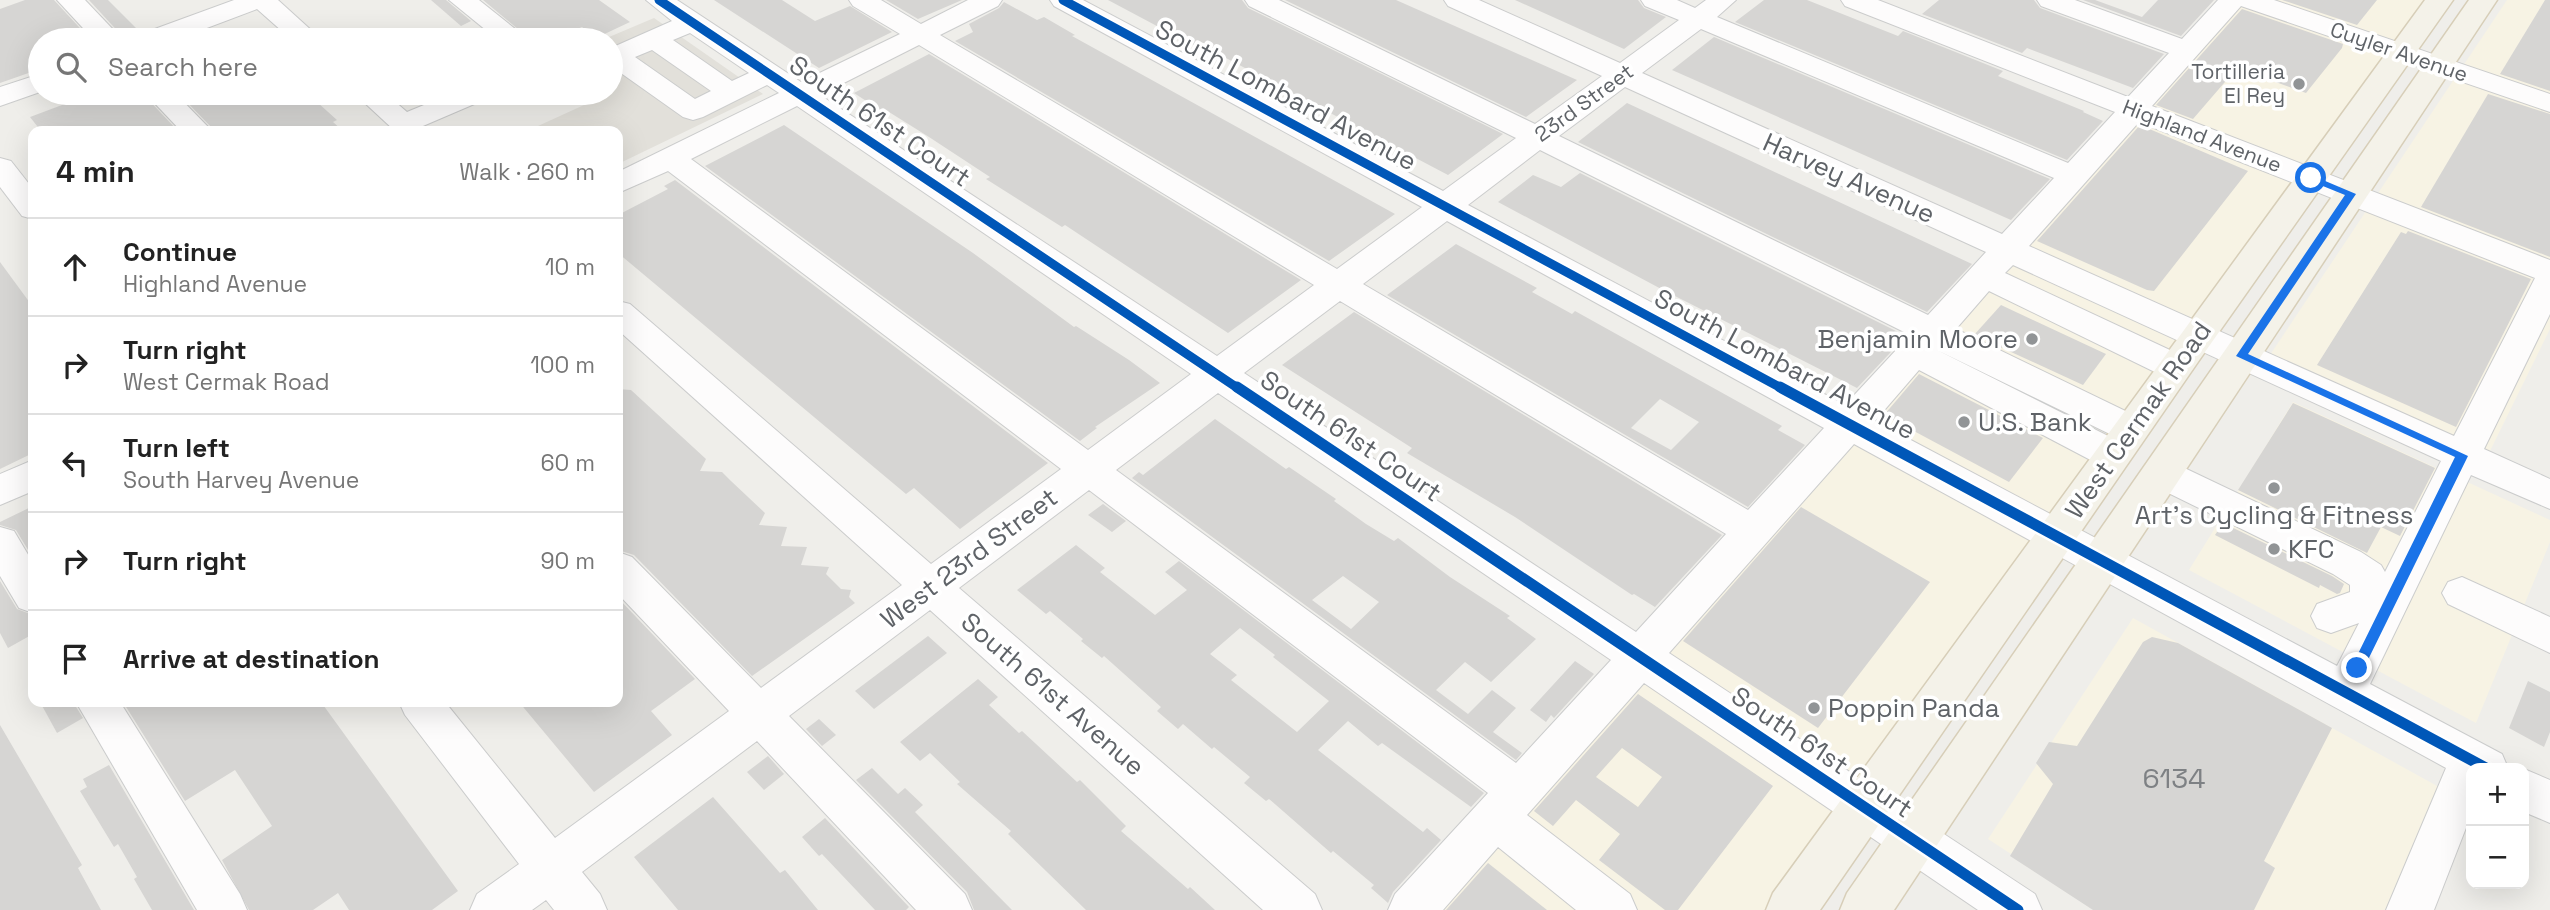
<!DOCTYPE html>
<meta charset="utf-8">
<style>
:root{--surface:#fff;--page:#f6f6f6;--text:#222;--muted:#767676;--line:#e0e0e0}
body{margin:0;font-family:"Space Grotesk",sans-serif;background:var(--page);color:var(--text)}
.controls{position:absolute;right:21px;bottom:21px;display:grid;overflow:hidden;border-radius:14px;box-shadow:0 7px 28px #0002}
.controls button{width:63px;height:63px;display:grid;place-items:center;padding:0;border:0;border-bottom:2px solid var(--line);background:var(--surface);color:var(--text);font:35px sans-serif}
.stop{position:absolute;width:21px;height:21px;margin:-16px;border:5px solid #1a73e8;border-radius:50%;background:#fff}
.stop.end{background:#1a73e8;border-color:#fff;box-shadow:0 2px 7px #0008}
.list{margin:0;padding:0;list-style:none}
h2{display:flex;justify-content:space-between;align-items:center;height:91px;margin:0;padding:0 28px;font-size:30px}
h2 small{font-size:23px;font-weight:400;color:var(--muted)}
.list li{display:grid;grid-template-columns:46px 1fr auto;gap:21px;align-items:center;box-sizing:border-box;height:98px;padding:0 28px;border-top:2px solid var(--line)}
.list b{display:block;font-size:26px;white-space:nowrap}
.list p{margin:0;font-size:23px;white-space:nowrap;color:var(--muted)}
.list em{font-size:23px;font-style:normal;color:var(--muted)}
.icon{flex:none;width:38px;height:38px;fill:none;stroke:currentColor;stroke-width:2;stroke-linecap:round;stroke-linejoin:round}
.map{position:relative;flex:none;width:2550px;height:910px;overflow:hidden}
.search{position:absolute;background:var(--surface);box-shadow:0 7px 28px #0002;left:28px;top:28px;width:595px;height:77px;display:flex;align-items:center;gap:18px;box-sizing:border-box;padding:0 24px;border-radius:38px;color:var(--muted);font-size:26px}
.panel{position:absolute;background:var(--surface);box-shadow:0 7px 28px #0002;left:28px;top:126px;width:595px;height:581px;border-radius:14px}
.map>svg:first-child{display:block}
.commercial{fill:#f7f3e4}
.education{fill:#e2e0da}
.building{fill:#d6d5d3;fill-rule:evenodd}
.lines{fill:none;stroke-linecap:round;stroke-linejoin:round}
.minor-casing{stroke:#cbcccc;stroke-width:2}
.major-casing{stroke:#d7ceb8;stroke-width:3}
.minor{fill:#fdfcfc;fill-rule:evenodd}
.major{fill:#f4f2e9;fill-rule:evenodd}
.cycleway-far1-casing{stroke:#fff;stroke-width:12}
.cycleway-casing{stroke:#fff;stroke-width:16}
.cycleway-far1{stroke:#0057b8;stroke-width:9}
.cycleway{stroke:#0057b8;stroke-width:11}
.route{fill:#1a73e8}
.poi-dot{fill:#919496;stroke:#fff;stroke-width:2.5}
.labels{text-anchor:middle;stroke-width:7;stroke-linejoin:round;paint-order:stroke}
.far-street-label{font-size:21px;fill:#5f6368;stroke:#fff}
.far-poi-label{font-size:21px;fill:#5f6368;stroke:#fff;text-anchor:end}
.street-label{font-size:26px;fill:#5f6368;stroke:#fff}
.poi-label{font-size:26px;fill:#5f6368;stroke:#fff;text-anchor:start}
.near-number-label{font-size:28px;fill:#7e8184}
</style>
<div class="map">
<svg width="2550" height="910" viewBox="0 0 2550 910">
<rect width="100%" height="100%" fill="#efeeea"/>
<g class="commercial">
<path d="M2223,0H2425L1767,910H1398Z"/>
<path d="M2507,0H2550V329L2488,455L2268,358Z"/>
<path d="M2293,402L2550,520V542L2476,723L2189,570Z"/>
<path d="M2133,618L2448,792L2401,910H2097L1988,839Z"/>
</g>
<path class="education" d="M654,18L763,94L618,164V131H527L606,95L604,93H611V40H602Z"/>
<g class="building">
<path d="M25,0H54L91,40H40V69L0,83V9Z"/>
<path d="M89,0H108L139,31L123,37Z"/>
<path d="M431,0H446L471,21L461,26Z"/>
<path d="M483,0H599L630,22L596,38L582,27L551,40H531Z"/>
<path d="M714,0H782L815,21L850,6L892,32L819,68Z"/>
<path d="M886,0H962L918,19Z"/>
<path d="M1108,0H1242L1248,8L1503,134L1448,175L1224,57L1221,59L1202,50Z"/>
<path d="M1285,0H1396L1577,80L1526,117Z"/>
<path d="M1515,0H1638L1644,8L1666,17L1624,49Z"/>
<path d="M1764,0H1807L1898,36L1903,31L2003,71L1998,76L2084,111L2083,112L2103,121L2067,160L1735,22Z"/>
<path d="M1939,0H2034L2040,8L2164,54L2133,88L2027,48L2022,53L1922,14Z"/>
<path d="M2083,0H2095L2142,17L2158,0H2214L2181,36Z"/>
<path d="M2282,0H2377L2357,25Z"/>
<path d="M2545,0H2550V91L2500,74Z"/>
<path d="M1004,2L1037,20L1044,17L1075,35L1072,36L1395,214L1329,261L955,41L973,32L969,24L999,8Z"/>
<path d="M2242,9L2343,44L2342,48L2306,93L2237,68L2193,119L2156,105Z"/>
<path d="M1714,37L2050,179L2011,220L1672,70Z"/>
<path d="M929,54L1301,280L1228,333L1065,225L1062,227L986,179L990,177L929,137L889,112L886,114L854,93Z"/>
<path d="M94,93H142L178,131H41L30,117Z"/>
<path d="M178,93H307L337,120L333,122L343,131H215Z"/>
<path d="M2488,94L2550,114V257L2421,207Z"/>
<path d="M1627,103L1972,264L1927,312L1578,142Z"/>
<path d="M784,125L973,253L1074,327L1076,326L1129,360L1160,383L1095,427L1097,428L1080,441L705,166Z"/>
<path d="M2140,125L2248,171L2154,291L2147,290L2037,241Z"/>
<path d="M1580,173L1906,336L1857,388L1665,291L1498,202L1533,175L1561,187Z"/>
<path d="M675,180L1048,463L960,529L914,488L906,494L618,253V215L668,189L664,186Z"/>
<path d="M2408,231L2531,279L2456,427L2317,365L2401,232L2406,234Z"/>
<path d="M1456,244L1537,288L1532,292L1572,314L1575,311L1782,426L1778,430L1805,445L1748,507L1387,295ZM1660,399L1699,422L1671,450L1631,428Z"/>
<path d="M0,262L33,307V453L0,469Z"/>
<path d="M2001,305L2106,354L2083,385L1974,335Z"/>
<path d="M1354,312L1722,535L1655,607L1634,594L1632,595L1515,517L1407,453L1412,448L1282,365Z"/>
<path d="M1919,374L2043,438L2009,482L1884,415Z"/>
<path d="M618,389L631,390L706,459L700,471L722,472L731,481L765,513L759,525L787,527L781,546L807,547L801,565L829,567L826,574L841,589L851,590L849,597L855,603L752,676L634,555L618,550Z"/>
<path d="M2293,403L2435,468L2400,536L2381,527L2367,553L2238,490Z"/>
<path d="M1215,419L1286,469L1289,467L1336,499L1334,501L1366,524L1394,541L1398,538L1450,577L1510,616L1507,618L1536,639L1491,682L1465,662L1436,690L1468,714L1492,690L1516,708L1493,732L1522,753L1516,760L1132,478L1139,472L1143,475ZM1343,576L1379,602L1351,629L1312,600Z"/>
<path d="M1103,504L1126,521L1112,532L1088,515Z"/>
<path d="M33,506V558L16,530L0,525V522Z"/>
<path d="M1801,507L1930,582L1818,728L1683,641Z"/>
<path d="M2223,523L2332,576L2344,584L2340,593L2337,594L2320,585L2319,588L2215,535Z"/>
<path d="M1076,545L1105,568L1100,572L1155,615L1187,590L1165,572L1179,561L1484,793L1471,807L1382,743L1378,746L1348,721L1318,750L1423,832L1427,828L1441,840L1393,892L1388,903L1371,888L1374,885L1333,851L1331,853L1269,799L1266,801L1244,783L1250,777L1214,747L1212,749L1183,724L1178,729L1157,711L1161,707L1104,656L1102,658L1081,641L1083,639L1050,611L1046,614L1017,590ZM1240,628L1275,655L1273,657L1329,701L1297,732L1231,680L1237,675L1210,654Z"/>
<path d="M0,581L17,609L33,615V634L8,648L0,633Z"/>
<path d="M618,598L695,679L651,711L672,735L594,792L519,702H618Z"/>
<path d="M928,636L947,653L874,709L855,691Z"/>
<path d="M2152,637L2178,643L2332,728L2264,861L2275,868L2254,910H2093L2010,856L2053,784L2036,763L2049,742L2077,746L2143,642Z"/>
<path d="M1575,661L1594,674L1554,718L1551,715L1546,722L1530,710Z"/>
<path d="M978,679L998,697L989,705L1019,733L1022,731L1077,782L1080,780L1126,826L1121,831L1188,889L1190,887L1215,910H1086L1008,834L1011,831L957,784L960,782L930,753L920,761L900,742Z"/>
<path d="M2528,681L2550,692V732L2544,747L2509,728Z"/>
<path d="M1638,694L1773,786L1678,910H1665L1599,860L1620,834L1576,800L1553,826L1534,811ZM1622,748L1662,777L1638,807L1596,777Z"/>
<path d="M40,702H73L83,718L57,733Z"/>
<path d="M123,702H321L458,891L432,910H349L338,893L313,910H249L222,860L272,826L235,770L185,801Z"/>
<path d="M819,719L836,735L822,746L806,729Z"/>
<path d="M0,725L82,865L78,868L101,910H0Z"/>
<path d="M768,756L784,774L764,790L747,772Z"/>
<path d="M109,765L194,910H152L134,879L137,877L118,844L114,847L80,791L87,787L83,779Z"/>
<path d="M872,768L898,794L905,788L923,805L915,812L1012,910H974L967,892L856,780Z"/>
<path d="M713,797L780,873L785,870L818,910H678L634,857Z"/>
<path d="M825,818L909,907L906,910H875L822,854L819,856L802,837Z"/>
<path d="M1488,863L1547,910H1446Z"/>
</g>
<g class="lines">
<g class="minor-casing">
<g id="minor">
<path d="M57,0H85L123,40H94Z"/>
<path d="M234,0H278L322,40H292L257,9L175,40H137L141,34Z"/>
<path d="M449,0H479L529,40H498Z"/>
<path d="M646,0H677L801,82L900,34L853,6L849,0H881L921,24L968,0H1002L998,6L940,35L1337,269L1422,207L1054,6L1050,0H1083L1443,191L1516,138L1249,6L1245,0H1279L1535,124L1602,76L1448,6L1444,0H1479L1620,63L1679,20L1645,6L1641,0H1677L1695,8L1706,0H1736L1717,17L2068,163L2115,112L1845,6L1841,0H1878L2128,97L2169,53L2041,6L2037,0H2075L2182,39L2218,0H2274L2550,94V112L2241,6L2152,106L2550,260V314L2484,449L2550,479V509L2471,475L2370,684L2502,754L2508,768H2471V815L2434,910H2386L2446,768L1854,444L1669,653L2035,894L2042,910H1978L1644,683L1527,815L1630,894L1637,910H1576L1498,847L1443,910H1388L1395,894L1488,793L1089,490L959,588L1315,894L1322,910H1263L930,610L789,716L965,894L972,910H916L757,741L582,872L600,894L607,910H554L546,900L532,910H470L477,894L519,864L405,715L399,702H445L555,838L729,711L618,594V552L632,557L761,688L902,585L618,330V301L630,304L931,564L1061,469L668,171L618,193V172L779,93L767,85L703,117L693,120L683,117L611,66V48L672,21ZM1701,29L2054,178L2002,234L1642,73ZM690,33L749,73L732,81L673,40ZM919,45L1314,285L1217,356L820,95ZM652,50L711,91L695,99L635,57ZM1625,87L1986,252L1928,315L1559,136ZM797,106L1191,374L1088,450L691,159ZM2139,122L2535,278L2454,436L2029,246ZM1540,150L1910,335L1845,405L1468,205ZM1447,221L1824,428L1748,510L1363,284ZM2013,265L2441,461L2385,572L2381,565L2361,552L2176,464L2163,460L2150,464L2144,474L2150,484L2333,574L2350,585V592L2317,604L2311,616L2317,628L2331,633L2359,623L2337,666L1875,421L1919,370L2100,465L2113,469L2126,465L2131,455L2126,445L1937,350L2118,438L2131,442L2144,438L2149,429L2144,420L1956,329L1989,291L2163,376L2175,379L2187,376L2192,367L2187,358L2005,273ZM1340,301L1726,534L1636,632L1244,373ZM1218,393L1611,660L1516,763L1116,470Z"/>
<path d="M40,74V92L0,106V87Z"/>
<path d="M145,93H175L212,131H181Z"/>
<path d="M354,93H385L407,112L453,93H490L486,99L423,126L426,131H395Z"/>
<path d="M0,158L11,161L33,189V219L22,216L0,187Z"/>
<path d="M33,460V491L0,505V474Z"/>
<path d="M0,527L14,531L33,563V613L19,608L0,576Z"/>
<path d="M2462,577L2550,617V653L2448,604L2442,593L2448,582Z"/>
<path d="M76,702H120L240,894L247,910H197Z"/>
<path d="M2524,769L2550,780V823L2524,812Z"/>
</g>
</g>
<g class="major-casing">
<g id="major">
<path d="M2425,0H2453L2200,359L1820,910H1766L1773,893Z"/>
<path d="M2469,0H2497L1894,910H1840L1847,893Z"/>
</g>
</g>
<use href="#minor" class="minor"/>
<use href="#major" class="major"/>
<g class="cycleway-far1-casing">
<g id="cycleway-far1">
<path d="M659,0L1239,389"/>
<path d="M1063,0L1783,389"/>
</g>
</g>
<g class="cycleway-casing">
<g id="cycleway">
<path d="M1237,387L2018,910"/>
<path d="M1780,387L2486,768"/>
</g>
</g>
<use href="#cycleway-far1" class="cycleway-far1"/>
<use href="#cycleway" class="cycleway"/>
</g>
<path class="route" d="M2311,175L2356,194L2248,354L2468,456L2362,672L2357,674L2351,668L2455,457L2236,356L2345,195L2308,180V176Z"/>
<g class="poi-dot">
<circle cx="2299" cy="84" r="7"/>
<circle cx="2032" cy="339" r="7"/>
<circle cx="1964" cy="422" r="7"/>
<circle cx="2274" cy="488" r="7"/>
<circle cx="2274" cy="549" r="7"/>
<circle cx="1814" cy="708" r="7"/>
</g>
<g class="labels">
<g class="far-street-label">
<text transform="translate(2399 52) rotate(19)" y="7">Cuyler Avenue</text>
<text transform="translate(1584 103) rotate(-36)" y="7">23rd Street</text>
<text transform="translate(2202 136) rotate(21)" y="7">Highland Avenue</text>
</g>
<g class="far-poi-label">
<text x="2285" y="79">Tortilleria<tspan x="2285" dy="24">El Rey</tspan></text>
</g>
<g class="street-label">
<text transform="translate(1286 95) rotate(28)" y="9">South Lombard Avenue</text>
<text transform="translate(880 121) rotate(34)" y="9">South 61st Court</text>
<text transform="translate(1849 178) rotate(24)" y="9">Harvey Avenue</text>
<text transform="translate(1785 364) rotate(28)" y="9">South Lombard Avenue</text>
<text transform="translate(2138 420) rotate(-55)" y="9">West Cermak Road</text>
<text transform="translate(1351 436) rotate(34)" y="9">South 61st Court</text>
<text transform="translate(969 558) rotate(-37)" y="9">West 23rd Street</text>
<text transform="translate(1053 694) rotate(41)" y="9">South 61st Avenue</text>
<text transform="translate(1822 752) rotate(34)" y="9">South 61st Court</text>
</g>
<g class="poi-label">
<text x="2018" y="348" text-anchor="end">Benjamin Moore</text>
<text x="1978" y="431">U.S. Bank</text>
<text x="2274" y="524" text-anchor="middle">Art's Cycling &amp; Fitness</text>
<text x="2288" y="558">KFC</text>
<text x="1828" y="717">Poppin Panda</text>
</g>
<g class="near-number-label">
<text x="2174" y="788">6134</text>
</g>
</g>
</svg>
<div class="controls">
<button>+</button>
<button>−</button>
</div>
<div class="stop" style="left:2311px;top:178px"></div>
<div class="stop end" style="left:2357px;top:668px"></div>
<div class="search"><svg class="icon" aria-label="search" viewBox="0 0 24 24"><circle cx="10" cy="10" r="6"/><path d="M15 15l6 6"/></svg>Search here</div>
<section class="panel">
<h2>4 min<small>Walk · 260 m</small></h2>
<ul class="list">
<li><svg class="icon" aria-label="ahead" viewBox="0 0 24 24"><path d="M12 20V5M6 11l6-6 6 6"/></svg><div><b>Continue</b><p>Highland Avenue</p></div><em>10 m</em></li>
<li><svg class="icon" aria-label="right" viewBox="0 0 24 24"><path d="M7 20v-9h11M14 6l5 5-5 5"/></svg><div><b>Turn right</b><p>West Cermak Road</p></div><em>100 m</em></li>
<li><svg class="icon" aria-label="left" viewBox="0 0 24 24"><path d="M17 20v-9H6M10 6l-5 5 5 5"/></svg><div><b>Turn left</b><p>South Harvey Avenue</p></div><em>60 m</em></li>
<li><svg class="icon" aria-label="right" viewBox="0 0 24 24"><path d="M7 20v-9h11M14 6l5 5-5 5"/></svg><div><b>Turn right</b></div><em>90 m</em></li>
<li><svg class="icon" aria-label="arrive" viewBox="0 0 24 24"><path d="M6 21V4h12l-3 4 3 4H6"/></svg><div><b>Arrive at destination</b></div></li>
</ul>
</section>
</div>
